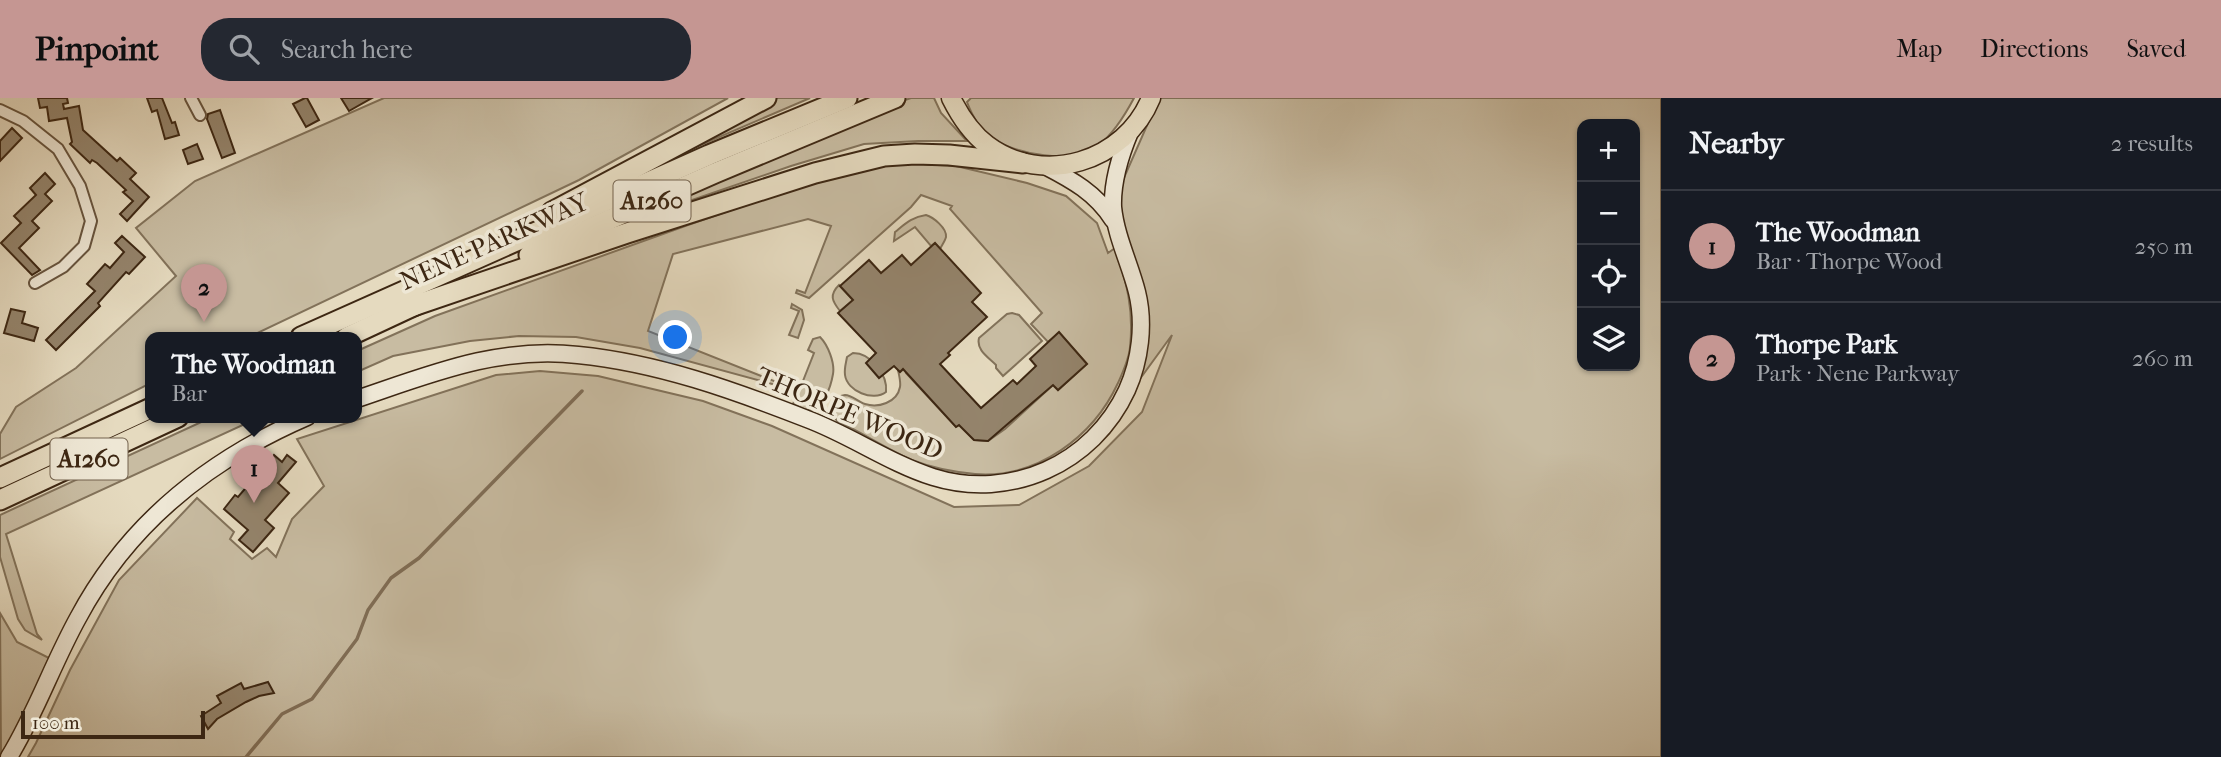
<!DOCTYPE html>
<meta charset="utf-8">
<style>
:root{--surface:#171b24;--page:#242831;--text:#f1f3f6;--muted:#9ea1a6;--line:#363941;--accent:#c59692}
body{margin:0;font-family:"IM FELL French Canon",serif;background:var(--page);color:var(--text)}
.controls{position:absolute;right:21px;top:21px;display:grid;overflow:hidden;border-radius:14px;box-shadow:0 2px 5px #0004}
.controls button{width:63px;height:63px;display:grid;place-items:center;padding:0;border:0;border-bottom:2px solid var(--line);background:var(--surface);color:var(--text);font:35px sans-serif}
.scale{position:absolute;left:21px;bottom:18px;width:184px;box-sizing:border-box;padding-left:7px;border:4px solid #3d2713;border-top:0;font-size:19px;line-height:24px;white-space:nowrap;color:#3d2713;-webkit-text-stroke:5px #eee7d5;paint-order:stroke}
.you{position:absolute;left:676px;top:240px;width:24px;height:24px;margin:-18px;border:5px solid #fff;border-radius:50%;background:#1a73e8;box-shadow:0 0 0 10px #1a73e833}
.badge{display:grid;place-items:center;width:46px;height:46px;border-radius:50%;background:var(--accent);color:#111;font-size:23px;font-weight:700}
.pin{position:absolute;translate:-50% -58px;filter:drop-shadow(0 2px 4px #0008)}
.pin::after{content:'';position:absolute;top:37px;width:24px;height:21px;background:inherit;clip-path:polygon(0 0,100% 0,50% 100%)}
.popup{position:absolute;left:145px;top:234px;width:217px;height:91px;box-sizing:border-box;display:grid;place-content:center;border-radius:14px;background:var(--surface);filter:drop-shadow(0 2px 5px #0005);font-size:23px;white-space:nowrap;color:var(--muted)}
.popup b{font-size:26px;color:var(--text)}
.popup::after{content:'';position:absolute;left:50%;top:100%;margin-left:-14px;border:14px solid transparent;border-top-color:var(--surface)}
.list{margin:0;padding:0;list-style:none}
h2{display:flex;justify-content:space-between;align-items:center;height:91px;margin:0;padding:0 28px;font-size:30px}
h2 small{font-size:23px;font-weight:400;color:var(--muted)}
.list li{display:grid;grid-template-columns:46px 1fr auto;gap:21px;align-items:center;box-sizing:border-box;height:112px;padding:0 28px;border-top:2px solid var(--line)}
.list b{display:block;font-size:26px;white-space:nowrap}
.list p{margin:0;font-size:23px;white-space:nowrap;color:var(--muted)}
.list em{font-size:23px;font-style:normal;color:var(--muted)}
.icon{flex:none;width:38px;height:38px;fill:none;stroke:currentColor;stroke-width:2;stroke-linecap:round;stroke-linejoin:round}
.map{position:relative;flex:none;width:1661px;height:659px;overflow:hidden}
header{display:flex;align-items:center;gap:42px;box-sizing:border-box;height:98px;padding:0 35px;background:var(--accent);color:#111}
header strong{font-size:33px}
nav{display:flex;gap:38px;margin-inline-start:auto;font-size:24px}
.search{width:490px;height:63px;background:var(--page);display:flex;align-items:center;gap:18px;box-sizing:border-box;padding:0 24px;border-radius:28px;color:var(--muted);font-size:26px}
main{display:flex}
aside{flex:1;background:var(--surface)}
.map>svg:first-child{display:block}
.green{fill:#c8bca2;stroke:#82725a;stroke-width:2;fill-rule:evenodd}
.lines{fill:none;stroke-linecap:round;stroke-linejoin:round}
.stream{stroke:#806e57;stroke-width:3.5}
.building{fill:#94846c;stroke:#3d2713;stroke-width:2}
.street-casing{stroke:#67543e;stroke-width:14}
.secondary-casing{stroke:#3d2713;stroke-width:19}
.primary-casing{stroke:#3d2713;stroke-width:21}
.highway-casing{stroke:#3d2713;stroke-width:23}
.street{stroke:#eee7d5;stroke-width:10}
.secondary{stroke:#eee7d5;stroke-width:16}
.primary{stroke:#e5dabf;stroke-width:18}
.highway{stroke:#e5dabf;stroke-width:19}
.labels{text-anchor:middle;stroke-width:7;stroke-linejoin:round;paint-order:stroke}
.shield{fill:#eee7d5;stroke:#72614d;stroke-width:2}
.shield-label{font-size:24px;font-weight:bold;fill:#3d2713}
.street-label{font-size:26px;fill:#3d2713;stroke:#eee7d5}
</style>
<header>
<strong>Pinpoint</strong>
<div class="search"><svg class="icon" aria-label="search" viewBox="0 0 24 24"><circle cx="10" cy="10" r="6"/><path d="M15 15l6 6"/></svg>Search here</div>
<nav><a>Map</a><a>Directions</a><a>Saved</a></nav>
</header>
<main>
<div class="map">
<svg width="1661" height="659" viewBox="0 0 1661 659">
<rect width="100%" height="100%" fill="#e5dabf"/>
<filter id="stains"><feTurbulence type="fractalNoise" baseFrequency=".00286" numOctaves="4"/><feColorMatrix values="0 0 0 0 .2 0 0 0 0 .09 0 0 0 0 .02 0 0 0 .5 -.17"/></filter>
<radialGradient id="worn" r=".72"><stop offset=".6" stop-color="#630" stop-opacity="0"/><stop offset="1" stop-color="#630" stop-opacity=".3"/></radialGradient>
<g class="green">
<path d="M384,0H728L579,82L249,239H151V285L0,361V336L16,309L76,270L176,178L136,130L195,83Z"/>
<path d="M774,0H810L654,67Z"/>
<path d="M911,0H934L941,15L967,43H918L864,46L791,68L599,134L896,5Z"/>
<path d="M971,0H1134C1125,17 1114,35 1099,47C1074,67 1014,57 991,39C979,31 972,17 967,4Z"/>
<path d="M1159,0H1661V659H28L36,645L70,572L119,482L197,400L234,434L230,441L252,461L267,450L276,459L292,421L324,388L297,341L496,277L540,273L598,278L703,303L772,328L954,409L1019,407L1089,368L1142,314L1172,237L1137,285L1149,237L1138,186L1118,108L1123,82ZM1582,26H1635V268H1582Z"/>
<path d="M900,65L956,68L1027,85L1066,98L1097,125L1108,155L1115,150C1127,185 1134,212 1130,249C1129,261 1123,274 1118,285C1093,339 1037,381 975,376C954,374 932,370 912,362C886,351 863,335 837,323C831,315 832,298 845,297C852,297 858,304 865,306C878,310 897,305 900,289C901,284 899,277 898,272L900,274L905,270L906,275L956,329L959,327L974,342L988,343L1005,331L1053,287L1058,292L1087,266L1059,235L1048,244L1031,226L1042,215L950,111L952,108L921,97L911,109L809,200L796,195L797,192L805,195L831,128L808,121L673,156L648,233L799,293L814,255L808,252L813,241L820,239C828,247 835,265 833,276C831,288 823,313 809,312C804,312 797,308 793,306L798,293L640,250L576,239L519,238L470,243L393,258L357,274V253L435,218L688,127L805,87L870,69Z"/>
<path d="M926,117C933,119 947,130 946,139C945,143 942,147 940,151L935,145L931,148L915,129L894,143L895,134C905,126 912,119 926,117Z"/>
<path d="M839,187L853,202L840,213C832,203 829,197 839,187Z"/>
<path d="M792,206L802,212L804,222L798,240L789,237L799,213L791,210Z"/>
<path d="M1012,215L1019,217L1042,243L1003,278L996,270V267C988,259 976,252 979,240L1007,216Z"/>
<path d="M853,255C871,255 888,277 886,294C873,304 847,293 845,277C844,271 846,265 847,259Z"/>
<path d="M212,319H260L6,436L37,536L42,542L25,532L18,521L0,459V417Z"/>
<path d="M0,515L17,544L49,560L24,617L1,659Z"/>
</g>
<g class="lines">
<path class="stream" d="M246,659L282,616L312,601L357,541L368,512L391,480L419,460L582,293"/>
</g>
<g class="building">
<path d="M38,0H67L68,5L63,6L64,11L79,8L83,32L117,63L120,60L136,75L130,81L149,99L127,123L120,116L133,103L123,94L126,92L97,65L92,62L90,65L70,46L72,44L67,20L49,23L47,9L40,10Z"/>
<path d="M147,0H162L172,25L175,24L179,37L165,41L157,12L152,14Z"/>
<path d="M305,0H307L319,22L306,29L293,6Z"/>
<path d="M341,0H372L349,13Z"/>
<path d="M220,12L235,55L222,60L207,21L208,16Z"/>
<path d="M12,30L22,40L0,63V43Z"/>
<path d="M197,46L203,61L188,66L183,52Z"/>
<path d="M45,75L55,86L45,96L52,103L32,123L39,130L19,150L40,172L32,177L1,145L21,125L14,118L36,97L30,90Z"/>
<path d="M122,138L145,159L129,176L126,174L98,205L100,208L56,252L46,242L95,193L87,186L105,166L110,170L124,154L115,145Z"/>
<path d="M935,145L981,195L972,204L987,219L948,255L950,257L940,266L981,310L1013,282L1017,286L1036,268L1030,261L1059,234L1087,266L1058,292L1053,287L988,343L974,342L959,327L956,329L903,271L900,274L894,268L879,280L866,265L876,255L838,215L853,202L840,188L869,162L881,175L902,157L911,167Z"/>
<path d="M11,211L25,214L22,225L38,230L34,243L4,235Z"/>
<path d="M274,357L282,364L287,357L296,364L278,385L289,395L265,422L274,430L253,454L239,442L248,432L224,411L235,397L238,399Z"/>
<path d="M268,584L274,595L259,598L246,604L217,621L208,631L201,618L221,605L217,598L241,585L244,591Z"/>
</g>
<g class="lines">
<g class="street-casing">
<g id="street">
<path d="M191,0L200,17"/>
<path d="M0,12L23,23L58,51L80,88L91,123L84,148L63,169L35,185"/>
</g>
</g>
<g class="secondary-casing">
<g id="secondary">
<path d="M1045,68C1072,82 1096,95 1113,122"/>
<path d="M357,301C431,276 498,248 578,257C658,265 733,292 807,321C850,337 889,365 933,379C1010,403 1093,366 1127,292C1140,263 1145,226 1137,194C1130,166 1116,139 1113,109C1112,83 1120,58 1130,34"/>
<path d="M9,659C36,615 53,565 78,520C128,426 210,361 307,319"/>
</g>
</g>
<g class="primary-casing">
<path id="primary" d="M951,0C960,18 971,35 987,47C1043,89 1125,64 1151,0"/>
</g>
<g class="highway-casing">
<g id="highway">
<path d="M552,114L766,0"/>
<path d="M529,157L715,75L895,0"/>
<path d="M410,209L627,135L815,75L884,58L915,56L949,57L1023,65"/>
<path d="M301,239L709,57L847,0"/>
<path d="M347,239L422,204"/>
<path d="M0,380L151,310"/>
<path d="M0,402L178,319"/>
</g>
</g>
<use href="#street" class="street"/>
<use href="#secondary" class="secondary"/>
<use href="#primary" class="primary"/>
<use href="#highway" class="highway"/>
</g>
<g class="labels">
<g class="shield">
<rect x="613.5" y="82.5" width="77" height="41" rx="5"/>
<rect x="50.5" y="340.5" width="77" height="41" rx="5"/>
</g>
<g class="shield-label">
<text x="652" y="111">A1260</text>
<text x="89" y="369">A1260</text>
</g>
<g class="street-label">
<text transform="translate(494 143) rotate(-24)" y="9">NENE PARKWAY</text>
<text transform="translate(850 315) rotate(23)" y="9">THORPE WOOD</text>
</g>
</g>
<rect width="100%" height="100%" filter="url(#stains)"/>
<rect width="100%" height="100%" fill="url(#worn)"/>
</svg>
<div class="controls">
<button>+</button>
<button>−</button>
<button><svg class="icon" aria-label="locate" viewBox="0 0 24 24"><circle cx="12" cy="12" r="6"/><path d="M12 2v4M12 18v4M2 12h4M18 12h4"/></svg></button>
<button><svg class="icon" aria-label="layers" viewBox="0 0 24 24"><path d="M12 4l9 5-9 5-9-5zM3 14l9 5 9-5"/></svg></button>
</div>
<div class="scale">100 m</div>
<div class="you"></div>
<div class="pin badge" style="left:254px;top:405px">1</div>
<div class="popup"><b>The Woodman</b>Bar</div>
<div class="pin badge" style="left:204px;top:224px">2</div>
</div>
<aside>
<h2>Nearby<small>2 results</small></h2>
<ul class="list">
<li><span class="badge">1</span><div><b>The Woodman</b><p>Bar · Thorpe Wood</p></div><em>250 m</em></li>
<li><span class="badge">2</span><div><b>Thorpe Park</b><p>Park · Nene Parkway</p></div><em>260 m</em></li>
</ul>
</aside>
</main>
